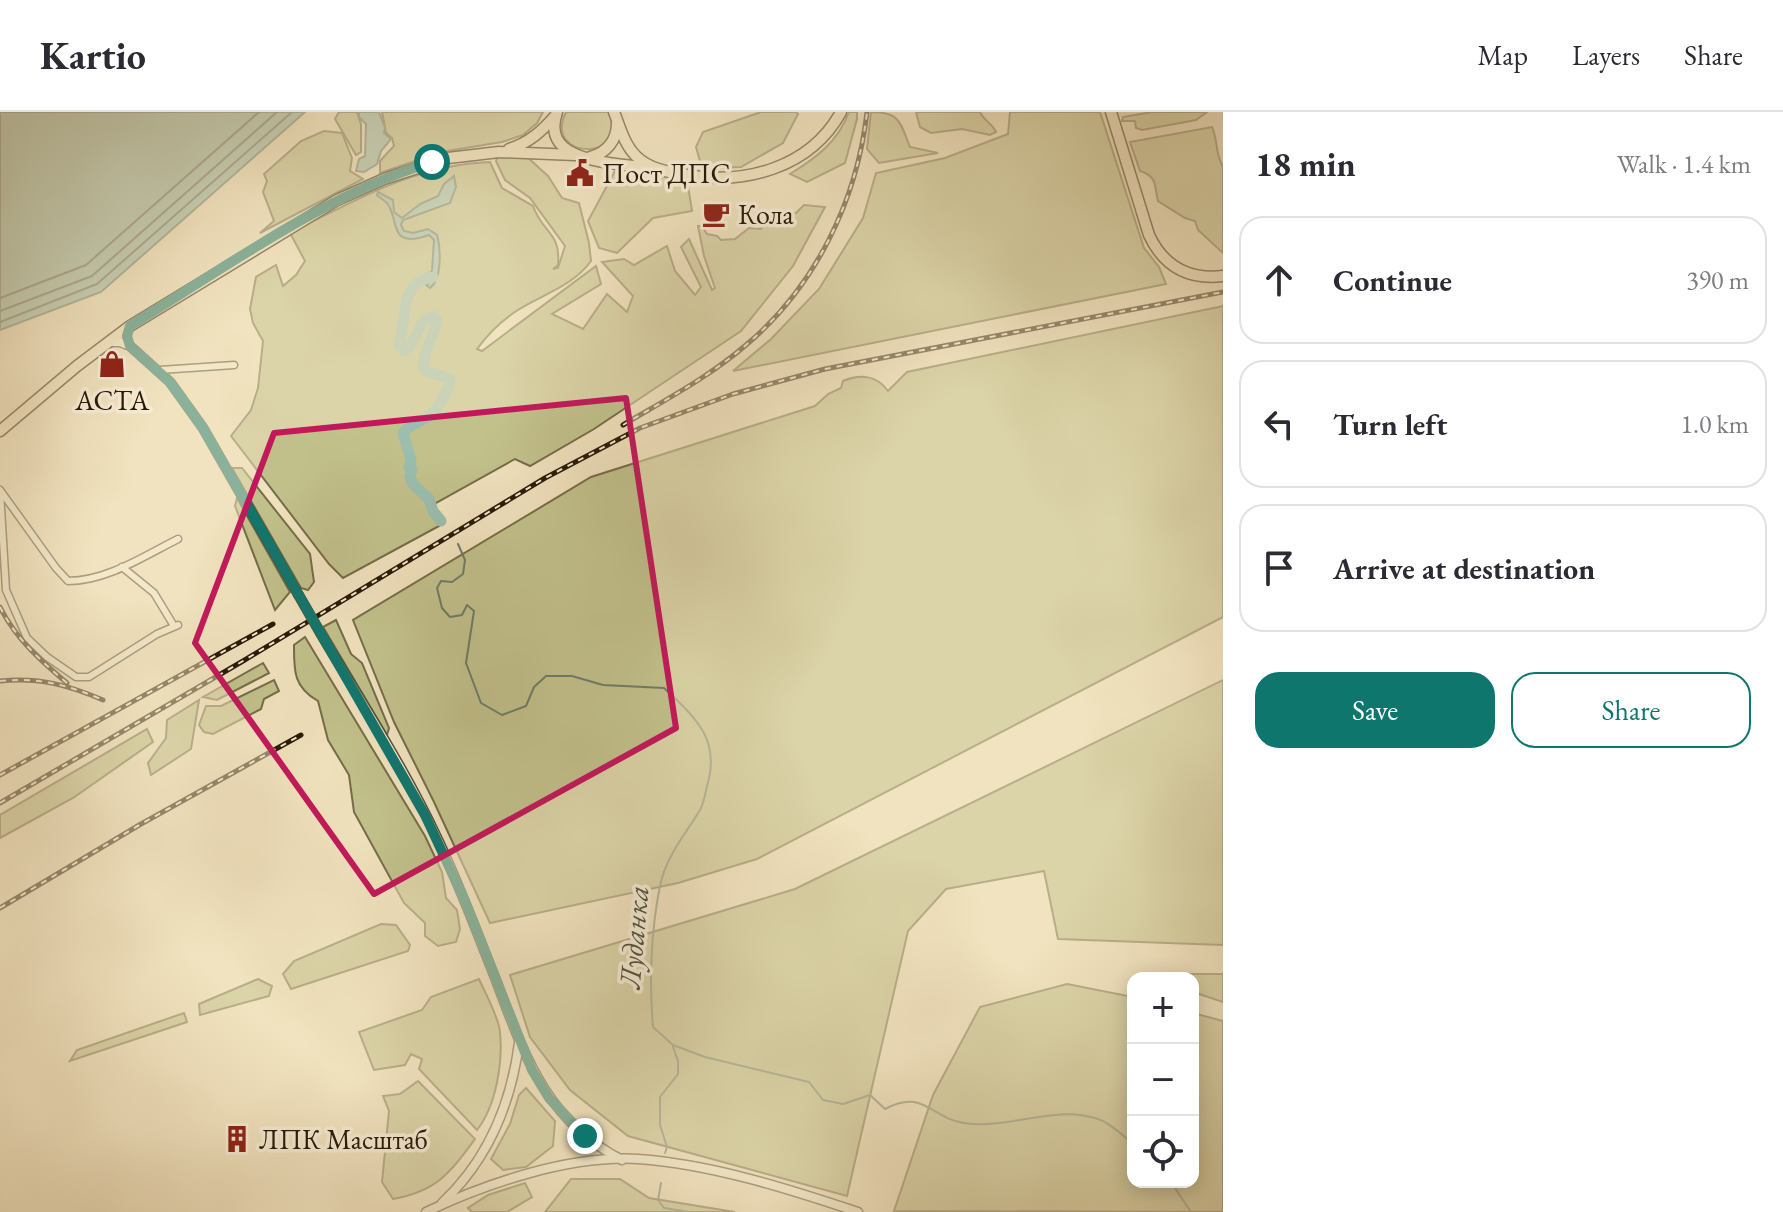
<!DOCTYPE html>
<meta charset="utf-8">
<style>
:root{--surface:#fff;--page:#f2f2f3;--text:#2b2b33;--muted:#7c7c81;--line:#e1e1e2;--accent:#0f766e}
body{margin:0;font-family:"EB Garamond",serif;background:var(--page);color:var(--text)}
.controls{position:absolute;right:24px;bottom:24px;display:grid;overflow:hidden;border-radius:16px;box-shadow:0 4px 20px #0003}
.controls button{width:72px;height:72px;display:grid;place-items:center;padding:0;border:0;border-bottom:2px solid var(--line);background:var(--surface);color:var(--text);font:40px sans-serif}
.stop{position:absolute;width:24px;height:24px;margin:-18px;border:6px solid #0f766e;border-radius:50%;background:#fff}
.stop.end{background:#0f766e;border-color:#fff;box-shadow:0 2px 8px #0008}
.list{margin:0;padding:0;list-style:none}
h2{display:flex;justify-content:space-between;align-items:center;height:104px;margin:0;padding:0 32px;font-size:34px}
h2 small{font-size:26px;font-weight:400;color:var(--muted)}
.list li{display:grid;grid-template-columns:52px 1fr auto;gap:24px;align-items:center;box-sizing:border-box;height:128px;margin:0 16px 16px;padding:0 16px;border:2px solid var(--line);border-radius:24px}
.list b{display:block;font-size:30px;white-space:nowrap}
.list em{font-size:26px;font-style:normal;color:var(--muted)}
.actions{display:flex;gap:16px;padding:24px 32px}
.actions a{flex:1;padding:18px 0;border:2px solid var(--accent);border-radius:24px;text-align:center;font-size:28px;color:var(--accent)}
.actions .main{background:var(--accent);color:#fff}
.icon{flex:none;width:44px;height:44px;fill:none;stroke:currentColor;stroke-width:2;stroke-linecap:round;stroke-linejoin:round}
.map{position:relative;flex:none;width:1223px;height:1100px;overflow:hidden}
header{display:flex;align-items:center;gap:48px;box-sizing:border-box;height:112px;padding:0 40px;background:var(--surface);border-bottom:2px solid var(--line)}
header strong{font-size:38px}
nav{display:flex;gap:44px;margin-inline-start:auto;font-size:28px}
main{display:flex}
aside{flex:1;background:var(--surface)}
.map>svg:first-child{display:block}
.green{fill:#c2c18c;stroke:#756d49;stroke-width:2}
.water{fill:#9bbeaf;stroke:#6d7c6b;stroke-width:2}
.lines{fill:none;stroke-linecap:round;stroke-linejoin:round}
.shore{stroke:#626c5a;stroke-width:2}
.stream{stroke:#6d7c6b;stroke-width:2}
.river{stroke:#9bbeaf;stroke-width:11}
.minor-casing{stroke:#5a4c34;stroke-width:9}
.tertiary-casing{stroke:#5a4c34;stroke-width:11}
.primary-casing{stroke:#281906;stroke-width:13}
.trunk-casing{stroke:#281906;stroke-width:13}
.minor{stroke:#f6edd5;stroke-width:6}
.tertiary{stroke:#f6edd5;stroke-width:8}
.primary{stroke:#f1e3bf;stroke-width:10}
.trunk{stroke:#f1e3bf;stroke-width:10}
.rail-casing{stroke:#281906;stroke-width:5}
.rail{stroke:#f6edd5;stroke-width:2;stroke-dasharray:6;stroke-linecap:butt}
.tertiary-bridge-casing{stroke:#5a4c34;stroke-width:11;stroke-linecap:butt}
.tertiary-bridge{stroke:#f6edd5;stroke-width:8}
.route{stroke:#0f766e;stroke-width:10}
.marked{fill:none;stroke:#c2185b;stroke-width:6;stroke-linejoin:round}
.labels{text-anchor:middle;stroke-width:7;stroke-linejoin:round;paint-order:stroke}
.poi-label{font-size:28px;fill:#281906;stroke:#f6edd5;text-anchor:start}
.water-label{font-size:30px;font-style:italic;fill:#505341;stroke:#f6edd5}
</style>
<header>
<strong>Kartio</strong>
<nav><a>Map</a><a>Layers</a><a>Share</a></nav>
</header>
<main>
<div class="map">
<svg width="1223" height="1100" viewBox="0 0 1223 1100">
<rect width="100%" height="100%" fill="#f1e3bf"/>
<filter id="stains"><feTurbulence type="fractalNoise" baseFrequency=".0025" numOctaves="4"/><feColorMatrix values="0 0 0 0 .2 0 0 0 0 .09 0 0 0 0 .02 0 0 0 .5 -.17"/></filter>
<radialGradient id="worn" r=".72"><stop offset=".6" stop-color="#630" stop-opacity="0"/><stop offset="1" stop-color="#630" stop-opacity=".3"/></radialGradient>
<g class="green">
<path d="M339,0H357L361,12V40L356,43L335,7Z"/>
<path d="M382,0H543L537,11L523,23L502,30L441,40L380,61V49L394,34L392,26L386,21Z"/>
<path d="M566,0H609C632,50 542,49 566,0Z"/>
<path d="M761,0H796L798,2L783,31L741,55L715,56L700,49L696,35L703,20Z"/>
<path d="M849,0H857V7L845,51L807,70L790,62C816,46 838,30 849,0Z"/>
<path d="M871,0C901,0 900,11 910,35L938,41L879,51L867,37Z"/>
<path d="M916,0H980C984,9 992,11 996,20L990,23L962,17L931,21L920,15Z"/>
<path d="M1010,0H1100L1144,136L1159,155L1166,172L733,259L771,227L819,177L863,106L876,61L945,46L1008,22Z"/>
<path d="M1152,0H1207L1196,8L1142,18L1136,16L1135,9H1122L1123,5Z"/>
<path d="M1212,15C1218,28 1215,42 1223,55V141L1198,118L1195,109L1185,106L1158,89C1154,73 1158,65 1140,59L1130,30Z"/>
<path d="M324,19L342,21L352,46L350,59L363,67L260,121L274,109L263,80L267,69L264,62L301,29Z"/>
<path d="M498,44H526L548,64L562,86L579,91L589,131L591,149C573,174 543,182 518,198C502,208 488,222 477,237L482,239L596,154L601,172L552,202L583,217L607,182L627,200L633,184L602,150L624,147L634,153L667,134L675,159L695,183L701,175L681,135L689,127L712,178L715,176L704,144L698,114H702L707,122L717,124L721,128L735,127L749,116L761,117L771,99L796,101L804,93L825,95L793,154L741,219L594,317L530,354L515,347L429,395L439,414L343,466L329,452L231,324L251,298L258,276L263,229L253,211L250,197L256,165L276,153L283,174L296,163L305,149L290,121C356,88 414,53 490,50L502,76L533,94C543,122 561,120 558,153L553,157L558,156L565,134L530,86L505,68L496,49Z"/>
<path d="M642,58L664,65L687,67L692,99L653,106L617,141L599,136L588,109L615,59Z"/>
<path d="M1223,194V505L757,747L678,771L490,811L434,690L394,610L353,508L591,365L815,294L828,282L841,276L843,269C860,262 877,263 888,279L907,260Z"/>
<path d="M232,356H242L310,442L314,470L308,478L301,476Z"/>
<path d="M237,386L290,480L275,498L235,394Z"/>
<path d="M336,508L351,542L362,551L389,616L387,623L323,515Z"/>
<path d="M305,525L425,724L442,760L446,786L457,798L460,817L456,830L438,834L425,824V811L404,791L354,700L349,663L328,628L318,589C293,575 294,558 294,533Z"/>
<path d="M263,551L269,561L217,588L203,585Z"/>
<path d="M274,568L279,579L264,587L261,597L213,622L204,620L199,613L206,594H221Z"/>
<path d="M1223,568V833L1058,827L1044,759L946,777L908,819L847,1084L628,1024L570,978L530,925L510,863L795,777Z"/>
<path d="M199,588L191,637L151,663L148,651L166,626L167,608Z"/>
<path d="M147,617L153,630L73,686L0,726V703Z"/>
<path d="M381,812L396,813L410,833L408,839L291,877L283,862L294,849Z"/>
<path d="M1163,862H1223V890L1193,880V866H1165Z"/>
<path d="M258,867L272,874L269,884L200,903L199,892Z"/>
<path d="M479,867C486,883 498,903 500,920C503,951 496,994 477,1018L419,957L422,947L411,942L405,953L374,958L359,920L422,898L431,885Z"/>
<path d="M1067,872L1133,885V1070H1193V901L1223,909V1100L894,1099L933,983L980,895Z"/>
<path d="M184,901L187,910L70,949L77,938Z"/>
<path d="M418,969L475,1027C450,1061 437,1079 393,1087L382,1070L389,999L383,984L400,982Z"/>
<path d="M526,976L555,1009L553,1034L526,1055L503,1058L491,1047L510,1012L519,983Z"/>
<path d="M571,1067H620L649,1086L735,1100H545Z"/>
<path d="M525,1071L532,1085L507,1100H472L468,1096L488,1083Z"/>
</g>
<g class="water">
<path d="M0,0H305L101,180L0,218Z"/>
<path d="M359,0H379L385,16L384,21L391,27L381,39L377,52L364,60L356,59L359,47L365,44L366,12L359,5Z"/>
<path d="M454,64L456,75L450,91L403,108L401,113L404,119L413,121L428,117L437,123C441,137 442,167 430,176L425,172H428L429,168L420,167L432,159L434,128L429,123C387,138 400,107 387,91C384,88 380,86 377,83L378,80L393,88L394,100L402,106L420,92L438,84L444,72Z"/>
</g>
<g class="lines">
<g class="shore">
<path d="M0,186L86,153L259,0"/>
<path d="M0,199L92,164L277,0"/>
<path d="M0,210L97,172L292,0"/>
</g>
<g class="stream">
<path d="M458,432L465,448L463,462L452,470L441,469L437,476L442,496L450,505L462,503L467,493L474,499L466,551L481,591L502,603L526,594L534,575L546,564H572L603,573L664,576C696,606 721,628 707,674C705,682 704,691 700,698C685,723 666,744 660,774C651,818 649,870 653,915L673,933L705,945L809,970L823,988L843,992L870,983L885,997C924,976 930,1006 964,1011C1008,1018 1055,992 1098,1007C1111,1011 1123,1024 1133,1032"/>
<path d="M665,1041L667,1035L660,1013V985L678,962V949L673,935"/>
<path d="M1171,1070L1191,1100"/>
<path d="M661,1071L658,1088L664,1096L689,1100"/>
</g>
<path class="river" d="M433,165C398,170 407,208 399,233L404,239C419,229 415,210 433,204L437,208C435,224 424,237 423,254L426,259L450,267C450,276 447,278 443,286C431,312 415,306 403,321L411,348L409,355L412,357L410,364L412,371L429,387L433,399L441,409"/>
<g class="minor-casing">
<g id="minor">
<path d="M160,258L234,253"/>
<path d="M0,378L56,456L68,469C107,469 144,444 178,427"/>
<path d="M0,379L6,478L27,526L47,545L76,565H89L157,522L178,513"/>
<path d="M122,455L154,481L174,514"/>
</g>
</g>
<g class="tertiary-casing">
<g id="tertiary">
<path d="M109,230H120L130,234L170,270L203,316L298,482"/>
<path d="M321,522C361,590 405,657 438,728C459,772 476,818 494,863C523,939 544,1008 622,1048"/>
<path d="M442,1091C488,1048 511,992 519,931"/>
<path d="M426,1100C487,1071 570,1043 638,1047C711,1052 789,1077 858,1100"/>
</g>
</g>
<g class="primary-casing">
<g id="primary">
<path d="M1111,0L1149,123C1164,155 1189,168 1223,164"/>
<path d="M509,37C529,31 542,19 556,3"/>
<path d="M0,319L77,254L130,214L337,88L384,67L448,46L499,40L575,43"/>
</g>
</g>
<g class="trunk-casing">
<g id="trunk">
<path d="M557,0C539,52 615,50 648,56"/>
<path d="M614,0C620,15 624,32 636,44C649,57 668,60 686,63C745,73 810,56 841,0"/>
<path d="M590,45C607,41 617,28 617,11"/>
</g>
</g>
<use href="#minor" class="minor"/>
<use href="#tertiary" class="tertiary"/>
<use href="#primary" class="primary"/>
<use href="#trunk" class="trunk"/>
<g class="rail-casing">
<g id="rail">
<path d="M623,313C665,288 709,265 746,233C815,175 857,89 867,0"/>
<path d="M0,495C16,527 41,549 67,571"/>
<path d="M0,569C39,565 68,573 103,588"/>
<path d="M0,663L273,512"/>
<path d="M0,691L243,549L545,366L640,316L733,282L825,257L1223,180"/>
<path d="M0,796L141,712L301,623"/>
</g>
</g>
<use href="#rail" class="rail"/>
<g class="tertiary-bridge-casing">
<path id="tertiary-bridge" d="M298,482L321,522"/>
</g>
<use href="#tertiary-bridge" class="tertiary-bridge"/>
</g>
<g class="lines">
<path class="route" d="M432,50C322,84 228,154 130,214L127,224L130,234L170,270L203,316L425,703L465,789L532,958L549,986L585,1024"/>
</g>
<path d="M0 0H1223V1100H0ZM626,286L676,616L374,782L195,531L274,321Z" fill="#f1e3bf" fill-opacity=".55" fill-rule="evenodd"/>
<path class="marked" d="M626,286L676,616L374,782L195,531L274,321Z"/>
<defs>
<g id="civic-bare" transform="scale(2.16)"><path d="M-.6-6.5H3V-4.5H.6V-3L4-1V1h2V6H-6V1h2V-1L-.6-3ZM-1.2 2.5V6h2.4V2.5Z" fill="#8f2418" stroke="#f6edd5" stroke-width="2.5" paint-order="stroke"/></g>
<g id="cafe-bare" transform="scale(2.16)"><path d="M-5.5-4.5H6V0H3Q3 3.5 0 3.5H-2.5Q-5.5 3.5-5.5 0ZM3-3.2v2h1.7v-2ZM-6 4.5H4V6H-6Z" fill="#8f2418" stroke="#f6edd5" stroke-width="2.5" paint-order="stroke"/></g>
<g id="shop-bare" transform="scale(2.16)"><path d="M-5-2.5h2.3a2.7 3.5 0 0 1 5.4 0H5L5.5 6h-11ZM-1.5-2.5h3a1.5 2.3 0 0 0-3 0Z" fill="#8f2418" stroke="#f6edd5" stroke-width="2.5" paint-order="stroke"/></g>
<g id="building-bare" transform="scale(2.16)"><path d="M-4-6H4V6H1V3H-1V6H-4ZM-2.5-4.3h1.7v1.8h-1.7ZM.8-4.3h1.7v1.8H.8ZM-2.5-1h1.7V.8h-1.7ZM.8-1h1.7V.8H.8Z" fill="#8f2418" stroke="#f6edd5" stroke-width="2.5" paint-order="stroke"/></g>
</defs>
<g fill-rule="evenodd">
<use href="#civic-bare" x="580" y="61"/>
<use href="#cafe-bare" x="716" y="102"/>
<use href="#shop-bare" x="112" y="252"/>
<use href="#building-bare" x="237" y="1027"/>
</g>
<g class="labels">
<g class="poi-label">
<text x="602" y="71">Пост ДПС</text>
<text x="738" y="112">Кола</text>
<text x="112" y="298" text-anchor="middle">АСТА</text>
<text x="259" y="1037">ЛПК Масштаб</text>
</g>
<g class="water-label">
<text transform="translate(634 825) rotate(-85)" y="10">Луданка</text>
</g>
</g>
<rect width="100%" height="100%" filter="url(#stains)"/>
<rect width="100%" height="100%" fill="url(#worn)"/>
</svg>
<div class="controls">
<button>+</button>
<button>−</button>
<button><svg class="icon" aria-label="locate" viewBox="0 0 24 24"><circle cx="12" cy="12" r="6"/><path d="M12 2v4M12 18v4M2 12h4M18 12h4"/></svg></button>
</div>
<div class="stop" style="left:432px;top:50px"></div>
<div class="stop end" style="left:585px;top:1024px"></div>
</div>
<aside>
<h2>18 min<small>Walk · 1.4 km</small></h2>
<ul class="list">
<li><svg class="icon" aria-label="ahead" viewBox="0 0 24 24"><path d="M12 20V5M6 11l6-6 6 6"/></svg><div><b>Continue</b></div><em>390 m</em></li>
<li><svg class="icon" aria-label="left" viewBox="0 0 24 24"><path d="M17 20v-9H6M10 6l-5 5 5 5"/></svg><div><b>Turn left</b></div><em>1.0 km</em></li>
<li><svg class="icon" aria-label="arrive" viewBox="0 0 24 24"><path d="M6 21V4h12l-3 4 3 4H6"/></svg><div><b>Arrive at destination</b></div></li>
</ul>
<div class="actions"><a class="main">Save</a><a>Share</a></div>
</aside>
</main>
